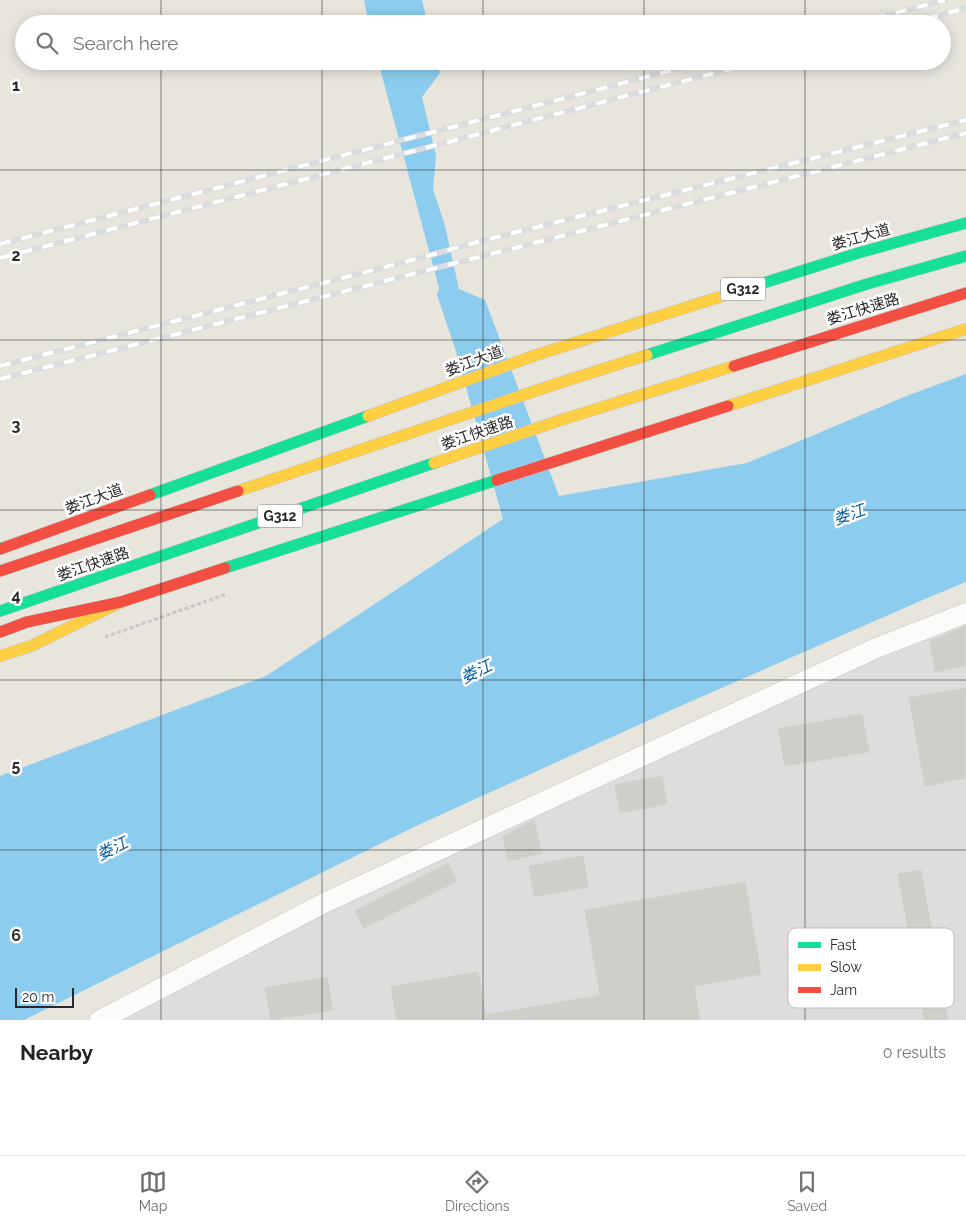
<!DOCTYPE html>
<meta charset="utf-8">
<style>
:root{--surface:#fff;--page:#f2f2f2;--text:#222;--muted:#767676;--line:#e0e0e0;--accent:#6c6b68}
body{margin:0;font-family:Raleway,"Noto Sans SC",sans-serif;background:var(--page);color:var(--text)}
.scale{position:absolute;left:15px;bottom:12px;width:59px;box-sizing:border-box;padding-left:5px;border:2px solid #292929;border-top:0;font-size:14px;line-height:18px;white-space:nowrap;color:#292929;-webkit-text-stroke:4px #fff;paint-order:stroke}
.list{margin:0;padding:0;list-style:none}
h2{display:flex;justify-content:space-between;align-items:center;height:65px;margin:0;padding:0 20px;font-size:21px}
h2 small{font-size:16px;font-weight:400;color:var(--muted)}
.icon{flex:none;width:28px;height:28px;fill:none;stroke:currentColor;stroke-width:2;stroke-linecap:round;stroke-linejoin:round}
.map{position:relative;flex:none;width:966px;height:1020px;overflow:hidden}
.search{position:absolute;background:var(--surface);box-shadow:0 2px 12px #0003;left:15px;right:15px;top:15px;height:55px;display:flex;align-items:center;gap:12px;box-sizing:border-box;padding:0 18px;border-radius:28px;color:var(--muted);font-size:19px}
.sheet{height:135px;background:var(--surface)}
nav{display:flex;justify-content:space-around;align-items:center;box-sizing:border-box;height:70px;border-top:1px solid var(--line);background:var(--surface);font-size:14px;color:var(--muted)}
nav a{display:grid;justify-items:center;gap:2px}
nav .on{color:var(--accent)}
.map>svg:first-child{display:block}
.industrial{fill:#dedcdd}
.water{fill:#8cccee}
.building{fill:#d0cec9;stroke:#d3d0ca}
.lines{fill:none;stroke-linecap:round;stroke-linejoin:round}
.street-casing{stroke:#c5c4c3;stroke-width:21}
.fast-casing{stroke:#c4c3c0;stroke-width:12}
.slow-casing{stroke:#c4c3c0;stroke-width:12}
.jam-casing{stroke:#c4c3c0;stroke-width:12}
.path{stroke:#c8c7c6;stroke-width:3;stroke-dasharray:4 2.5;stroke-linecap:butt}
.street{stroke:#fcfbfa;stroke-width:20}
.fast{stroke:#16e098;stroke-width:11}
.slow{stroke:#ffcf43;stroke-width:11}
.jam{stroke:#f24e42;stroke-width:11}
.rail-casing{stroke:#dcdcde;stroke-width:5.5}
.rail{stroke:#fff;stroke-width:4;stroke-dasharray:11;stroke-linecap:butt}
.grid{fill:none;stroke:#292929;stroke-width:1;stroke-opacity:0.55}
.labels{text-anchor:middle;stroke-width:5;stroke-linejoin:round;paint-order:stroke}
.shield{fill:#fff;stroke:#696969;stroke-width:1}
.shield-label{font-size:14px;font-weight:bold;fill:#292929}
.street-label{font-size:15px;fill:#292929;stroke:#fff}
.water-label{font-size:16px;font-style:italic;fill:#055da0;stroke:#fff}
.key{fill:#fff;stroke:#bfbfbf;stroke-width:1}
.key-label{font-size:14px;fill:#292929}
.grid-label{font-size:16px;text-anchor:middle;font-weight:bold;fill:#292929;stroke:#fff;stroke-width:5;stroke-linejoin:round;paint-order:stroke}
</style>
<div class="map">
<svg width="966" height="1020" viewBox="0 0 966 1020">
<rect width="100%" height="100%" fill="#e8e5dd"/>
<path class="industrial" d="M966,624V1020H114L301,924L843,672Z"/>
<g class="water">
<path d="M364,0H422L428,24H369Z"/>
<path d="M378,61H437L440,73L422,97L436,156L433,189L445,226L459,289L485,300L559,496L747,463L909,395L966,374V582L925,599L678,707L416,826L24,1020H0V776L266,676L503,519L455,348L437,295L439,288Z"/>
</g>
<g class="building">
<path d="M966,626V666L935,672L930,641Z"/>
<path d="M966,688V778L925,786L909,698Z"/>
<path d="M862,714L869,752L785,766L778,729Z"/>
<path d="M662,776L667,804L620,813L615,785Z"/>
<path d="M534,820L542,853L508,861L503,836Z"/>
<path d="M583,856L588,887L534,897L529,866Z"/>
<path d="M448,863L457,881L364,928L355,911Z"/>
<path d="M921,870L948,1020H924L898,874Z"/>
<path d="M745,882L761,974L694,986L700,1020H397L391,987L478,972L486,1015L600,995L585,910Z"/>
<path d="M327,977L333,1010L271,1020L265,988Z"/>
</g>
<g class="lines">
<g class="street-casing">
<path id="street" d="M100,1020L324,903L874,649L966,613"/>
</g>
<g class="fast-casing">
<g id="fast">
<path d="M732,293L858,253L966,223"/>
<path d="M647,355L867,284L966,256"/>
<path d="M150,495L368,416"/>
<path d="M0,549L1,548"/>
<path d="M225,568L497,480"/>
<path d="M0,611L434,463"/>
</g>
</g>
<g class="slow-casing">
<g id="slow">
<path d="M728,406L966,329"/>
<path d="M368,416L536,355L732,293"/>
<path d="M434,463L561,420L734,366"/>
<path d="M238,491L553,385L647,355"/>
<path d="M0,656L31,646L121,602"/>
</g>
</g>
<g class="jam-casing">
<g id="jam">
<path d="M734,366L966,293"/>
<path d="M497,480L728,406"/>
<path d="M0,549L150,495"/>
<path d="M0,571L238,491"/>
<path d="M0,632L27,622L121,602L225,568"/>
</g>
</g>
<path class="path" d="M105,637L227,594"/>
<use href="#street" class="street"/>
<use href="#fast" class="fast"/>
<use href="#slow" class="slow"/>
<use href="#jam" class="jam"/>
<g class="rail-casing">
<g id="rail">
<path d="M853,24L945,0"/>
<path d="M906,24L966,8"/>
<path d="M0,244L708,61"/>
<path d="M0,258L761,61"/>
<path d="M0,366L424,257L477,242L966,120"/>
<path d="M0,379L966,133"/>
</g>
</g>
<use href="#rail" class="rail"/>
</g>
<path class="grid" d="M161,0V24M322,0V24M483,0V24M644,0V24M805,0V24M161,61V1020M322,61V1020M483,61V1020M644,61V1020M805,61V1020M0,170H966M0,340H966M0,510H966M0,680H966M0,850H966"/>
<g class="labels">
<g class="shield">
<rect x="720.5" y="277.5" width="45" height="23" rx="4"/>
<rect x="257.5" y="504.5" width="45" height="23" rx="4"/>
</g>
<g class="shield-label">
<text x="743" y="294">G312</text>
<text x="280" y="521">G312</text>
</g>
<g class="street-label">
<text transform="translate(861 237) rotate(-16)" y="5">娄江大道</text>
<text transform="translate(863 309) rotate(-17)" y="5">娄江快速路</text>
<text transform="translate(474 361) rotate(-20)" y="5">娄江大道</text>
<text transform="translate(477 433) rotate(-19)" y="5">娄江快速路</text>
<text transform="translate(94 499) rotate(-20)" y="5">娄江大道</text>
<text transform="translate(93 564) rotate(-19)" y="5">娄江快速路</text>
</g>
<g class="water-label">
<text transform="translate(849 514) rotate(-19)" y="6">娄江</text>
<text transform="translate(476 671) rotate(-26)" y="6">娄江</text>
<text transform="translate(112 848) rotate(-26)" y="6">娄江</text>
</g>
</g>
<rect x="788" y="928" width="166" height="80" rx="8" class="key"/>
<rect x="798" y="942" width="23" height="6" fill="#16e098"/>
<rect x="798" y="964" width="23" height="7" fill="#ffcf43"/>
<rect x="798" y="987" width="23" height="6" fill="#f24e42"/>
<g class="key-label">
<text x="830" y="950">Fast</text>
<text x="830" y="972">Slow</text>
<text x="830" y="995">Jam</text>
</g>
<g class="grid-label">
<text x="16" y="91">1</text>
<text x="16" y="261">2</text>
<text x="16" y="431">3</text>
<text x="16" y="601">4</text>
<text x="16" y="771">5</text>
<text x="16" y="941">6</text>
</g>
</svg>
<div class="scale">20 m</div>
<div class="search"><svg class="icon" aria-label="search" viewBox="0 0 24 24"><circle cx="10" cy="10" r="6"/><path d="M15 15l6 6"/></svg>Search here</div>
</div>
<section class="sheet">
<h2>Nearby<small>0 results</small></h2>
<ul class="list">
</ul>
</section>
<nav>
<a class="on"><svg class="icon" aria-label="map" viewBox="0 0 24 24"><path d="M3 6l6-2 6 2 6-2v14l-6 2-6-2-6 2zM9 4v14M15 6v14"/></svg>Map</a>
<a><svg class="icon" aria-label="directions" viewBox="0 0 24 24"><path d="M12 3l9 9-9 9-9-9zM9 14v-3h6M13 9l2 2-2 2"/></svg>Directions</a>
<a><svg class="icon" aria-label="saved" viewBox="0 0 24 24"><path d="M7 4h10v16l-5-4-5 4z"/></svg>Saved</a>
</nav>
